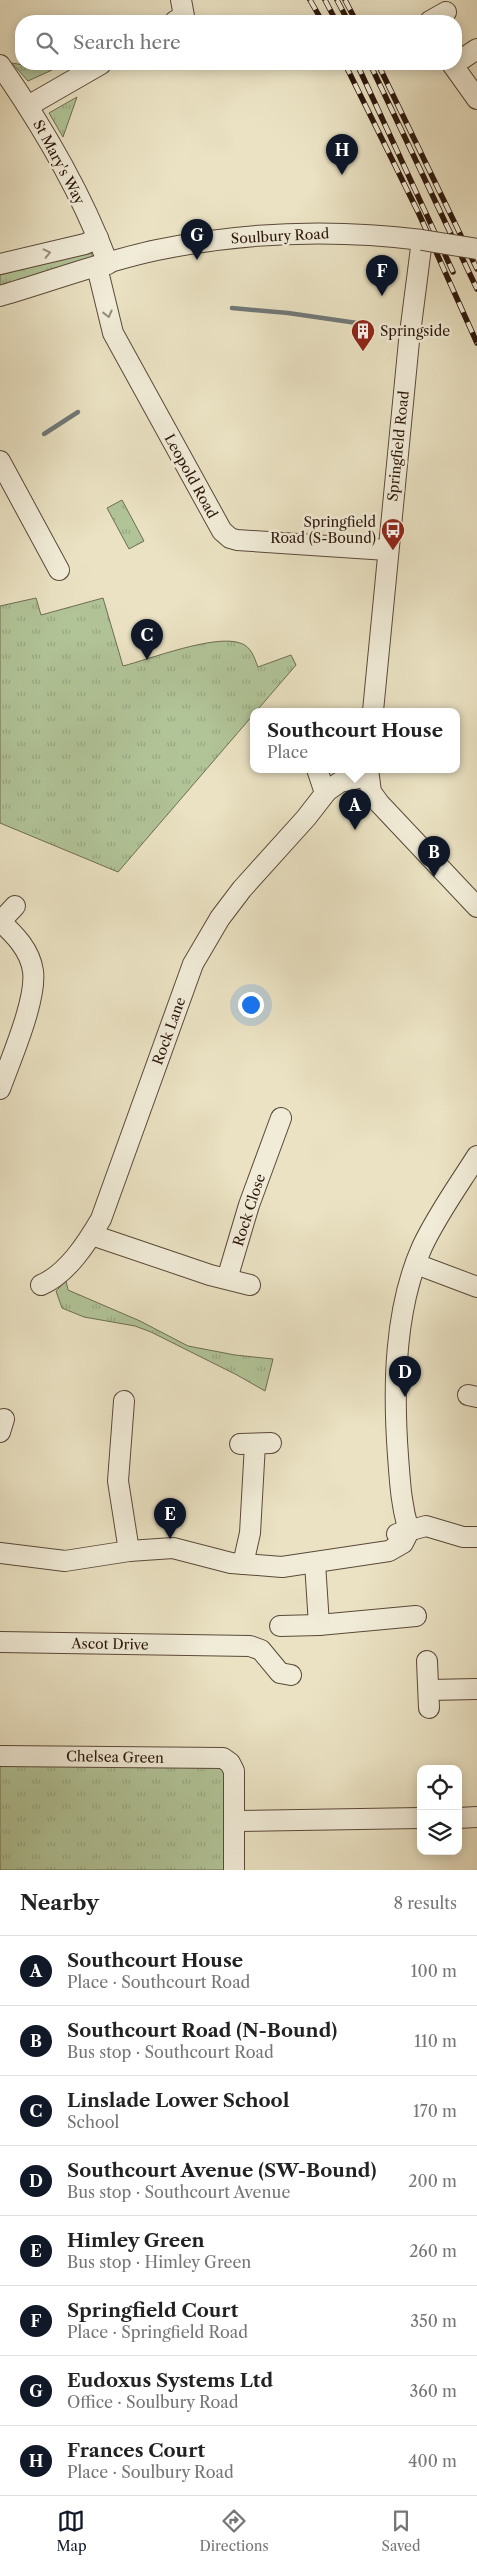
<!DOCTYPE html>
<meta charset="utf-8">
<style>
:root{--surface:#fff;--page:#f2f2f2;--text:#222;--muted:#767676;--line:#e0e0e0;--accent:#111827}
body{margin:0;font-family:"Libre Caslon Text",serif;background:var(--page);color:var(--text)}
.controls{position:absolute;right:15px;bottom:15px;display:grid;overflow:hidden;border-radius:10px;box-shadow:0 2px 12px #0003}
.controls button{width:45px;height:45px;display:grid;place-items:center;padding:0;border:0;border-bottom:1px solid var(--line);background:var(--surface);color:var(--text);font:25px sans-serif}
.you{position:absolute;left:250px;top:1004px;width:18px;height:18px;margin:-12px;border:4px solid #fff;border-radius:50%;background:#1a73e8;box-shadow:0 0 0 8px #1a73e833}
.badge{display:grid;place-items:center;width:32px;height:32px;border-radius:50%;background:var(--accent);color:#fff;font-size:16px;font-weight:700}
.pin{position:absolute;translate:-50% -41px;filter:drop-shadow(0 1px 2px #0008)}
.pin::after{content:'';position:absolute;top:26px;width:18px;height:15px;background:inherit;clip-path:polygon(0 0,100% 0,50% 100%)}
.popup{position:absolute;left:250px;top:708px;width:210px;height:65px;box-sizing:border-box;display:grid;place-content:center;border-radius:10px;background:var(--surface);filter:drop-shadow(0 1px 4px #0005);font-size:16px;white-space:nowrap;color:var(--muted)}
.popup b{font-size:19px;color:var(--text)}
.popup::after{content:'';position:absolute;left:50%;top:100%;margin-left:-10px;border:10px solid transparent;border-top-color:var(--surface)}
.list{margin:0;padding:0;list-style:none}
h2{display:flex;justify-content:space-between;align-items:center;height:65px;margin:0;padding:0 20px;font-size:21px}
h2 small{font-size:16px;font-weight:400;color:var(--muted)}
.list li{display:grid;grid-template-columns:32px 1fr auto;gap:15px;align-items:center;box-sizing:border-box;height:70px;padding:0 20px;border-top:1px solid var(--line)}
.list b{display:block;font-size:19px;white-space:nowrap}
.list p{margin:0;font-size:16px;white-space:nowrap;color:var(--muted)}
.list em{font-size:16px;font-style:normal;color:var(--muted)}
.icon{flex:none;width:28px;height:28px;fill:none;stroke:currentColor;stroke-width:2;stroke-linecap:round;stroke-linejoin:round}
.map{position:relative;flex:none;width:477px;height:1870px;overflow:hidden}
.search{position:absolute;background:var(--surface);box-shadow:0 2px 12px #0003;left:15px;right:15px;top:15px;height:55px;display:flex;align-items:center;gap:12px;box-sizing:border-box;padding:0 18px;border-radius:20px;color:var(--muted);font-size:19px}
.sheet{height:625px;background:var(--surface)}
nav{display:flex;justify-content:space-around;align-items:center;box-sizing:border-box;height:70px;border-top:1px solid var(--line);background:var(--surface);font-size:14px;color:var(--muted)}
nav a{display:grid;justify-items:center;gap:2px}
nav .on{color:var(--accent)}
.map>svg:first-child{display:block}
.grass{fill:url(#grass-tufts);stroke:#6e6d52}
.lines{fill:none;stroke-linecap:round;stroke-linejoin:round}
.stream{stroke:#707877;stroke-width:4.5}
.minor-casing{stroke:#5b4939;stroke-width:22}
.minor{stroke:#f1ecd8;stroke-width:20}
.rail-casing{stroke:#2b160b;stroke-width:5.5}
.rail{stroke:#f1ecd8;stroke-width:4;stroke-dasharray:11;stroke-linecap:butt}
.minor-bridge-casing{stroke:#5b4939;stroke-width:22;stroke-linecap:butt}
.minor-bridge{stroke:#f1ecd8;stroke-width:20}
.oneway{stroke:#988c7c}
.labels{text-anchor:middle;stroke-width:5;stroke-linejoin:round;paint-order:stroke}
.street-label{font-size:14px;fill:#2b160b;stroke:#f1ecd8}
.poi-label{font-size:14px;fill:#2b160b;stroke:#f1ecd8;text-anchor:start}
</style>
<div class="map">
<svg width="477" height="1870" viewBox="0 0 477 1870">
<defs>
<pattern id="grass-tufts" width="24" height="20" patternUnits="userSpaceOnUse" patternTransform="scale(1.25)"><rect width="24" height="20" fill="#b1c498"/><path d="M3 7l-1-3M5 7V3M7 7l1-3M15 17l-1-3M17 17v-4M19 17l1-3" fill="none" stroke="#98a882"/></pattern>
</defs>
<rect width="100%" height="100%" fill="#eae2c3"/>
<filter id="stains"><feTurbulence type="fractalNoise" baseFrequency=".004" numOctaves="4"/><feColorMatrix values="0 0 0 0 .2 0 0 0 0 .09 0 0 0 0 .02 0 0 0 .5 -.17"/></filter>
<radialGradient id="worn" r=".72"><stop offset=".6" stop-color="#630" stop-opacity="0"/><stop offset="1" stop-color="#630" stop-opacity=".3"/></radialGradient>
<g class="grass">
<path d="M12,63L52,70L28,81Z"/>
<path d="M77,97L63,137L49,113Z"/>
<path d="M90,251L93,257L0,291V275Z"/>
<path d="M122,500L144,541L129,549L107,508Z"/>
<path d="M36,598L41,615L103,598L123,666C150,659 215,634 240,643C251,646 254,657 258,667L291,655L296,665L118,872L0,823V606Z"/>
<path d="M66,1281L68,1290L140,1321L188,1346L235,1355L273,1359L265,1391L237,1375L151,1332L135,1326L84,1317L62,1308L56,1291Z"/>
<path d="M0,1765L225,1767L228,1870H0Z"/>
</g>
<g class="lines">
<g class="stream">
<path d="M232,308L288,313L364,324"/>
<path d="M44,434L78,412"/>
</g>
<g class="minor-casing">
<g id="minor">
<path d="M175,21L184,16L181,0"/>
<path d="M430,21L446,12"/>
<path d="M456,63L477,49"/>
<path d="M452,64L477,99"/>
<path d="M0,65C43,127 82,193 108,264"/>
<path d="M28,106L101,64"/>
<path d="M0,264L85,244L98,238"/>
<path d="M97,267L113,333L222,531L230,538L237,540L387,550"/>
<path d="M0,296C52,281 104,261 157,250C244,232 334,229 422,240L409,341L373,711"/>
<path d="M0,461L59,570"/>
<path d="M317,769L323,787L327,791"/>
<path d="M368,769L371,792L379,803L477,907"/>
<path d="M0,921C15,935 30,950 33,971C37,1000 10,1061 0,1089"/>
<path d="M1,921L15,906"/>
<path d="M92,1235L210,1275L250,1285"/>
<path d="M416,1264L477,1287"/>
<path d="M227,1279L249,1205L281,1118"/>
<path d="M41,1285C67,1274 87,1243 101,1219L193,964L220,918L242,889L306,818L327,791L340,782L368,776"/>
<path d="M468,1395L477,1397"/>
<path d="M124,1401L118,1481L129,1551"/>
<path d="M0,1432L4,1419"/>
<path d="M240,1444L271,1443"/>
<path d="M409,1531C401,1505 400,1482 398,1456C393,1388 394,1310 422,1247C437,1215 458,1186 477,1156"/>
<path d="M397,1534L426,1526L463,1537H477"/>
<path d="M0,1553L65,1561L129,1551L173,1548L231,1563L282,1567L389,1551L403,1543L409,1531"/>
<path d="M315,1563L319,1625"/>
<path d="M243,1564L250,1533L255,1444"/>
<path d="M280,1626L319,1625L416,1616"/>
<path d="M0,1642L250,1646L261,1650L280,1673L291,1675"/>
<path d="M427,1661L429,1708"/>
<path d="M429,1690L477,1689"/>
<path d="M0,1756L223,1758L230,1763L234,1771V1870"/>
<path d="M458,1818L477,1817"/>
<path d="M234,1821L421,1818"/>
</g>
</g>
<use href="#minor" class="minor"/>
<g class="rail-casing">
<g id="rail">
<path d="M310,0L322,21"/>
<path d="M325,0L336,21"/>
<path d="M337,0L348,21"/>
<path d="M345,0L356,21"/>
<path d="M345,64L419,214L477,343"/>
<path d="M357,64L453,272"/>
<path d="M370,64L477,289"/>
<path d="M378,64L477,269"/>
</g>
</g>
<use href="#rail" class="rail"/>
<g class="minor-bridge-casing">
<path id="minor-bridge" d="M422,240L477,249"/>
</g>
<use href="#minor-bridge" class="minor-bridge"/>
</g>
<defs><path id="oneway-chevron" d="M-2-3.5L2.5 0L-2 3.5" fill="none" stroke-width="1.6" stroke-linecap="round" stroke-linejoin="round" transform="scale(1.25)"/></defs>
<g class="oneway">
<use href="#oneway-chevron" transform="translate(47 253) rotate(-13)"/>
<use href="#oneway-chevron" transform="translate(108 314) rotate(76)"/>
</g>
<defs>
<g id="building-pin" transform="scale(1.25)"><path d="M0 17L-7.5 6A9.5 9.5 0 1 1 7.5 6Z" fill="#8f2418" stroke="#f1ecd8"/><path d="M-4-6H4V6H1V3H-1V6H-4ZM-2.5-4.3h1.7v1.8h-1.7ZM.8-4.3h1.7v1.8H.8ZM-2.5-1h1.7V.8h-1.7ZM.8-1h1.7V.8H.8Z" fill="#fff"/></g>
<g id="bus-pin" transform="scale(1.25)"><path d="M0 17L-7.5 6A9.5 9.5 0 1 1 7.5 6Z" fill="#8f2418" stroke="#f1ecd8"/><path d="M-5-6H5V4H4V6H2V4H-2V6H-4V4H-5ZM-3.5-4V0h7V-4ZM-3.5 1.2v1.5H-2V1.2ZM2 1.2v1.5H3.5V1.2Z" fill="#fff"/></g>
</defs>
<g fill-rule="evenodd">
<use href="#building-pin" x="363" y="331"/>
<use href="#bus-pin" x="393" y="530"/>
</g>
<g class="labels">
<g class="street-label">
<text transform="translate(59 162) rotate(62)" y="5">St Mary's Way</text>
<text transform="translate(280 236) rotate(-3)" y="5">Soulbury Road</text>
<text transform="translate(398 446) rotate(-84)" y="5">Springfield Road</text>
<text transform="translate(191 476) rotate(61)" y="5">Leopold Road</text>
<text transform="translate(169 1031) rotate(-70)" y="5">Rock Lane</text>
<text transform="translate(249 1210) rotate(-72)" y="5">Rock Close</text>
<text transform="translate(110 1644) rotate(1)" y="5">Ascot Drive</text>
<text transform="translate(115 1757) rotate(1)" y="5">Chelsea Green</text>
</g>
<g class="poi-label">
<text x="380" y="336">Springside</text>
<text x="376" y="527" text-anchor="end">Springfield<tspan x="376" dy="16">Road (S-Bound)</tspan></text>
</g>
</g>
<rect width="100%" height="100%" filter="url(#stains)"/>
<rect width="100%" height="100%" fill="url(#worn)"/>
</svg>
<div class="controls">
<button><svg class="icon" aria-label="locate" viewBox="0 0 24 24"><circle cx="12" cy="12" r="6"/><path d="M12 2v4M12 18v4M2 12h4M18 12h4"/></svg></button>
<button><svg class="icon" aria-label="layers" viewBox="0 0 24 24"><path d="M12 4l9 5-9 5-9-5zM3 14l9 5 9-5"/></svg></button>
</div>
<div class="you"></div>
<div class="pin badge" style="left:355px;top:830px">A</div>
<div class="popup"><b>Southcourt House</b>Place</div>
<div class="pin badge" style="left:434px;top:877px">B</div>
<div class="pin badge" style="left:147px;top:660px">C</div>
<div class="pin badge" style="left:405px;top:1397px">D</div>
<div class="pin badge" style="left:170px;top:1539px">E</div>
<div class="pin badge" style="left:382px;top:296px">F</div>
<div class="pin badge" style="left:197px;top:260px">G</div>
<div class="pin badge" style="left:342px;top:175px">H</div>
<div class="search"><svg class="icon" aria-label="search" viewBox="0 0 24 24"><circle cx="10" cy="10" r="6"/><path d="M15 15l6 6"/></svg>Search here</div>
</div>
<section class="sheet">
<h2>Nearby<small>8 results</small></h2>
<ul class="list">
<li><span class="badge">A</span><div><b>Southcourt House</b><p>Place · Southcourt Road</p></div><em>100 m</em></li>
<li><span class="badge">B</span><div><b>Southcourt Road (N-Bound)</b><p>Bus stop · Southcourt Road</p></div><em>110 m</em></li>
<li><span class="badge">C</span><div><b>Linslade Lower School</b><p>School</p></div><em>170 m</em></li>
<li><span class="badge">D</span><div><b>Southcourt Avenue (SW-Bound)</b><p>Bus stop · Southcourt Avenue</p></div><em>200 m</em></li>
<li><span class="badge">E</span><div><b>Himley Green</b><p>Bus stop · Himley Green</p></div><em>260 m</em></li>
<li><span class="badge">F</span><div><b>Springfield Court</b><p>Place · Springfield Road</p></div><em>350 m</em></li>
<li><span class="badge">G</span><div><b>Eudoxus Systems Ltd</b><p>Office · Soulbury Road</p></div><em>360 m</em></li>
<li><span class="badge">H</span><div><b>Frances Court</b><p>Place · Soulbury Road</p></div><em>400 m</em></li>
</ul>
</section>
<nav>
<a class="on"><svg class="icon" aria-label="map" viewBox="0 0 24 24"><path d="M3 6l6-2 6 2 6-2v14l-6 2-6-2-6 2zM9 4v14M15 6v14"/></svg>Map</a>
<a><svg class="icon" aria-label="directions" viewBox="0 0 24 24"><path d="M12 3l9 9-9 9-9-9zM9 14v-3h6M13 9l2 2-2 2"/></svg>Directions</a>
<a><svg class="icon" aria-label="saved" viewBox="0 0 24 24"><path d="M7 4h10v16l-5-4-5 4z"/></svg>Saved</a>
</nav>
